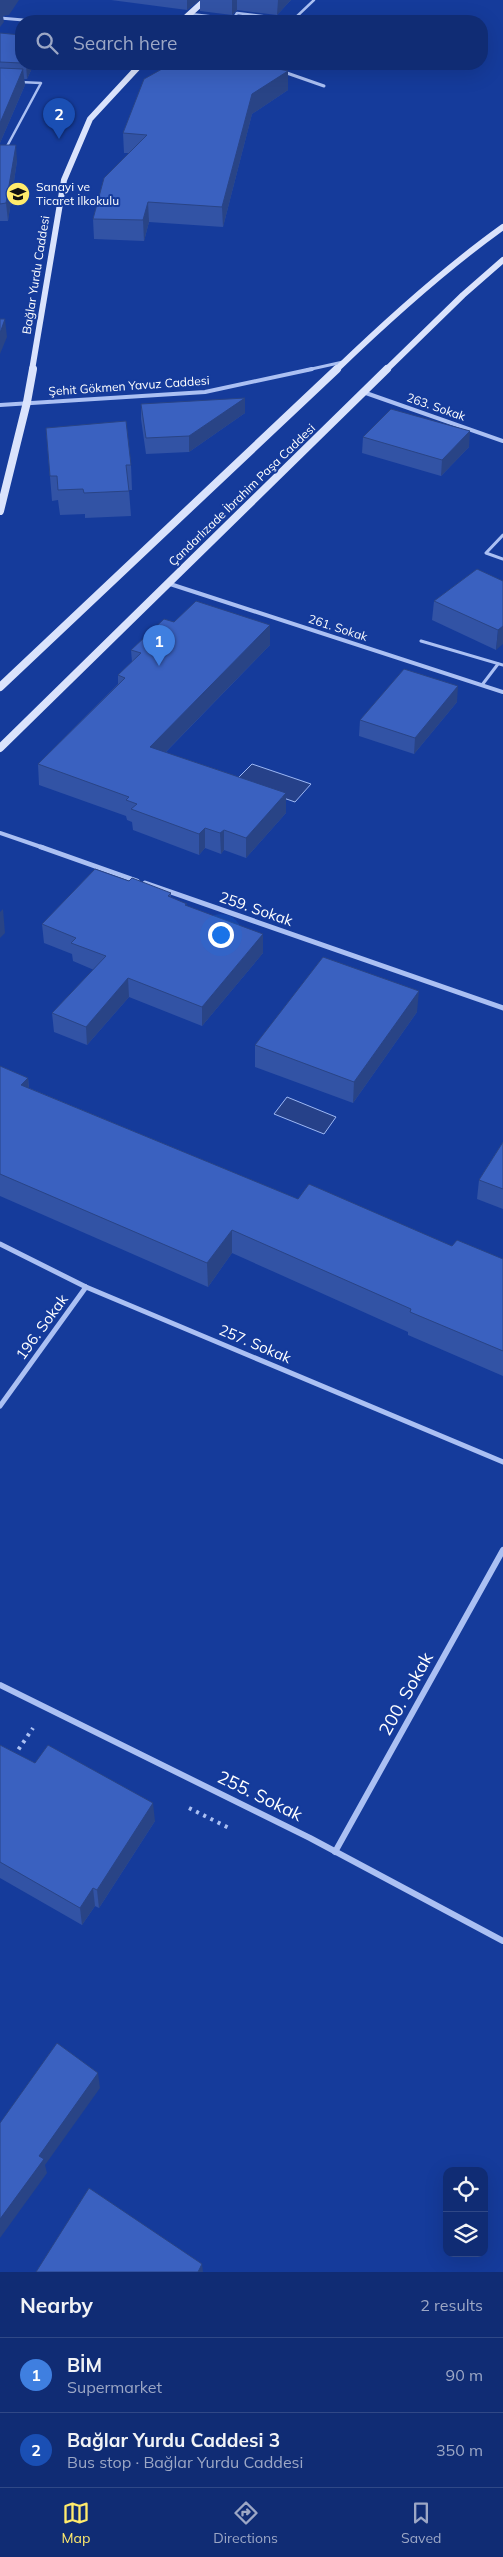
<!DOCTYPE html>
<meta charset="utf-8">
<style>
:root{--surface:#102c74;--page:#1e387c;--text:#f1f3f6;--muted:#9ca7c5;--line:#304886;--accent:#ffeb6c}
body{margin:0;font-family:Mulish,sans-serif;background:var(--page);color:var(--text)}
.controls{position:absolute;right:15px;bottom:15px;display:grid;overflow:hidden;border-radius:10px;box-shadow:0 5px 20px #0002}
.controls button{width:45px;height:45px;display:grid;place-items:center;padding:0;border:0;border-bottom:1px solid var(--line);background:var(--surface);color:var(--text);font:25px sans-serif}
.you{position:absolute;left:220px;top:934px;width:18px;height:18px;margin:-12px;border:4px solid #fff;border-radius:50%;background:#1a73e8;box-shadow:0 0 0 8px #1a73e833}
.badge{display:grid;place-items:center;width:32px;height:32px;border-radius:50%;background:var(--accent);color:#fff;font-size:16px;font-weight:700}
.pin{position:absolute;translate:-50% -41px;filter:drop-shadow(0 1px 2px #0008)}
.pin::after{content:'';position:absolute;top:26px;width:18px;height:15px;background:inherit;clip-path:polygon(0 0,100% 0,50% 100%)}
.list{margin:0;padding:0;list-style:none}
h2{display:flex;justify-content:space-between;align-items:center;height:65px;margin:0;padding:0 20px;font-size:21px}
h2 small{font-size:16px;font-weight:400;color:var(--muted)}
.list li{display:grid;grid-template-columns:32px 1fr auto;gap:15px;align-items:center;box-sizing:border-box;height:75px;padding:0 20px;border-top:1px solid var(--line)}
.list b{display:block;font-size:19px;white-space:nowrap}
.list p{margin:0;font-size:16px;white-space:nowrap;color:var(--muted)}
.list em{font-size:16px;font-style:normal;color:var(--muted)}
.icon{flex:none;width:28px;height:28px;fill:none;stroke:currentColor;stroke-width:2;stroke-linecap:round;stroke-linejoin:round}
.map{position:relative;flex:none;width:503px;height:2272px;overflow:hidden}
.search{position:absolute;background:var(--surface);box-shadow:0 5px 20px #0002;left:15px;right:15px;top:15px;height:55px;display:flex;align-items:center;gap:12px;box-sizing:border-box;padding:0 18px;border-radius:20px;color:var(--muted);font-size:19px}
.sheet{height:215px;background:var(--surface)}
nav{display:flex;justify-content:space-around;align-items:center;box-sizing:border-box;height:70px;border-top:1px solid var(--line);background:var(--surface);font-size:14px;color:var(--muted)}
nav a{display:grid;justify-items:center;gap:2px}
nav .on{color:var(--accent)}
.map>svg:first-child{display:block}
.water{fill:#264189;stroke:#9db8f5}
.lines{fill:none;stroke-linecap:round;stroke-linejoin:round}
.path{stroke:#abc0f3;stroke-width:4;stroke-dasharray:3 5;stroke-linecap:butt}
.lane-far1{stroke:#abc0f3;stroke-width:2.5}
.lane{stroke:#abc0f3;stroke-width:3}
.street-far3{stroke:#abc0f3;stroke-width:3}
.street-far2{stroke:#abc0f3;stroke-width:4}
.street-far1{stroke:#abc0f3;stroke-width:5}
.street{stroke:#abc0f3;stroke-width:6}
.secondary-far1{stroke:#dae3fc;stroke-width:6}
.secondary{stroke:#dae3fc;stroke-width:8}
.wall{fill:#3253a5}
.shaded-wall{fill:#294486}
.building{fill:#3a61c0;stroke:#294486}
.labels{text-anchor:middle;stroke-width:4;stroke-linejoin:round;paint-order:stroke}
.far-poi-label{font-size:12px;fill:#fff;stroke:#153b9b;text-anchor:start}
.far-street-label{font-size:12px;fill:#fff;stroke:#153b9b}
.street-label{font-size:15px;fill:#fff;stroke:#153b9b}
.near-street-label{font-size:18px;fill:#fff;stroke:#153b9b}
</style>
<div class="map">
<svg width="503" height="2272" viewBox="0 0 503 2272">
<rect width="100%" height="100%" fill="#153b9b"/>
<g class="water">
<path d="M252,764L311,784L295,802L235,781Z"/>
<path d="M287,1097L336,1117L324,1134L274,1114Z"/>
</g>
<g class="lines">
<g class="path">
<path d="M14,1756L33,1728"/>
<path d="M189,1808L229,1828"/>
</g>
<g class="lane-far1">
<path d="M191,14L233,19"/>
<path d="M232,21L237,13L293,20L314,0"/>
<path d="M0,150H5L41,83L20,82"/>
</g>
<g class="lane">
<path d="M503,535L486,553L503,559"/>
<path d="M421,641L503,665"/>
<path d="M482,685L498,664"/>
</g>
<g class="street-far3">
<path d="M0,18L35,21"/>
<path d="M284,72L324,86"/>
<path d="M307,370L343,362"/>
</g>
<g class="street-far2">
<path d="M363,392L503,441"/>
<path d="M0,405L205,392L312,369"/>
<path d="M167,583L503,692"/>
<path d="M0,833L44,848"/>
</g>
<g class="street-far1">
<path d="M41,847L137,881"/>
<path d="M145,883L503,1008"/>
<path d="M0,1244L86,1287L503,1462"/>
<path d="M0,1406L86,1287"/>
</g>
<g class="street">
<path d="M0,1685L310,1838L503,1941"/>
<path d="M335,1852L503,1550"/>
</g>
<g class="secondary-far1">
<path d="M182,21L205,0"/>
<path d="M32,370L64,180L90,119L141,64"/>
<path d="M336,370C389,319 443,270 503,227"/>
<path d="M386,370L463,295L503,260"/>
</g>
<g class="secondary">
<path d="M0,511L27,402L33,369"/>
<path d="M0,687L337,369"/>
<path d="M0,748L387,369"/>
</g>
</g>
<g class="wall">
<path d="M111,0H200L187,10Z"/>
<path d="M200,0H291L277,15L237,10L232,15L200,11Z"/>
<path d="M0,33L21,35V64H34L27,79H24L25,85L0,143Z"/>
<path d="M282,64V70L288,71V90L252,114L223,227L149,222L144,241L94,239L93,219L129,153H124L123,133Z"/>
<path d="M0,145L17,161L8,221H0Z"/>
<path d="M141,404L245,413L189,452L146,454L141,419Z"/>
<path d="M46,428L131,465L132,490H129L131,516L85,518V514L60,515L58,500L52,501Z"/>
<path d="M363,437L469,447L441,476L362,453Z"/>
<path d="M503,581L496,650L432,620L434,601Z"/>
<path d="M174,622L270,645L166,752L286,813L246,858L224,850L221,854L205,848L199,855L133,830L132,822L127,820L126,816L39,785L38,764L118,684V675L132,662L131,650Z"/>
<path d="M457,702L414,754L359,736L360,720Z"/>
<path d="M129,881L171,893V898L187,906L263,953L202,1026L129,997L87,1045L54,1032L52,1013L94,970L73,961L72,954L44,943L42,924Z"/>
<path d="M417,1012L353,1103L255,1067V1045Z"/>
<path d="M0,1066L28,1078L29,1088L298,1199L452,1246L503,1259V1376L408,1335V1332L232,1253L208,1287L0,1196Z"/>
<path d="M503,1142V1209L477,1199L479,1180Z"/>
<path d="M0,1745L35,1763L155,1821L99,1908L95,1906L82,1925L0,1878Z"/>
</g>
<g class="shaded-wall">
<path d="M0,0H19L9,15L3,16L4,22L0,27Z"/>
<path d="M187,0H200L187,10Z"/>
<path d="M232,0H237V10L232,15Z"/>
<path d="M278,0H291L277,15Z"/>
<path d="M26,64H34L27,79Z"/>
<path d="M277,64H282V75L288,71V90L252,114L223,227L222,207L252,94Z"/>
<path d="M23,69L25,85L0,143V123Z"/>
<path d="M16,145L17,161L8,221L6,203Z"/>
<path d="M148,202L149,222L144,241L143,220Z"/>
<path d="M5,319L7,337L0,354V333Z"/>
<path d="M245,398V413L189,452V436Z"/>
<path d="M470,431L469,447L441,476L442,460Z"/>
<path d="M270,625V645L151,767L150,747Z"/>
<path d="M503,626V644L496,650L498,630Z"/>
<path d="M458,686L457,702L414,754L415,738Z"/>
<path d="M286,793V813L246,858V838Z"/>
<path d="M205,828V848L199,855V834Z"/>
<path d="M224,830V850L221,854L220,833Z"/>
<path d="M3,909L5,933L0,938V912Z"/>
<path d="M263,934V953L202,1026V1007Z"/>
<path d="M128,978L129,997L87,1045L86,1027Z"/>
<path d="M419,991L417,1012L353,1103L354,1082Z"/>
<path d="M28,1078L30,1101L21,1085Z"/>
<path d="M232,1230V1253L208,1287L207,1263Z"/>
<path d="M153,1803L155,1821L99,1908L97,1890Z"/>
<path d="M93,1888L95,1906L82,1925L80,1908Z"/>
<path d="M98,2073L100,2088L45,2165L47,2173L0,2238V2219L39,2156Z"/>
<path d="M202,2264L203,2272H198Z"/>
</g>
<g class="building">
<path d="M0,33L21,35V63L0,62Z"/>
<path d="M171,64H277L274,68L288,71L252,94L222,207L148,202L143,220L93,219L104,178L147,135L123,133L144,79Z"/>
<path d="M0,68L23,69L0,123Z"/>
<path d="M0,145H16L6,203L0,204Z"/>
<path d="M0,319H5L0,333Z"/>
<path d="M245,398L189,436L146,438L141,404Z"/>
<path d="M391,409L470,431L442,460L363,437Z"/>
<path d="M126,421L131,465H126L129,491L84,493L83,489L58,490L57,476H50L46,428Z"/>
<path d="M477,569L503,581V626L498,630L434,601Z"/>
<path d="M196,601L270,625L150,747L286,793L246,838L224,830L220,833L205,828L199,834L131,809L137,804L126,800L129,797L38,764L125,678L118,675L141,653L131,650L164,619L174,622Z"/>
<path d="M404,669L458,686L415,738L360,720Z"/>
<path d="M95,869L129,881L132,878L171,893L168,896L187,904L185,905L263,934L202,1007L128,978L86,1027L52,1013L106,956L71,943L76,938L42,924Z"/>
<path d="M323,957L419,991L354,1082L255,1045Z"/>
<path d="M0,1066L28,1078L21,1085L298,1199L309,1184L452,1246L457,1240L503,1259V1351L410,1312L411,1309L232,1230L207,1263L0,1174Z"/>
<path d="M503,1142V1189L479,1180Z"/>
<path d="M0,1745L35,1763L48,1745L153,1803L97,1890L93,1888L80,1908L0,1862Z"/>
<path d="M57,2043L98,2073L39,2156L44,2159L0,2219V2123Z"/>
<path d="M89,2188L202,2264L198,2272H36Z"/>
</g>
<defs>
<g id="school-disc" transform="scale(1.25)"><circle r="9.5" fill="#ffeb6c" stroke="#153b9b"/><path d="M0-5L7-2L0 1L-7-2ZM-4 1L0 2.5L4 1V4Q0 6-4 4Z" fill="#111"/></g>
</defs>
<g fill-rule="evenodd">
<use href="#school-disc" x="18" y="194"/>
</g>
<g class="labels">
<g class="far-poi-label">
<text x="36" y="191">Sanayi ve<tspan x="36" dy="14">Ticaret İlkokulu</tspan></text>
</g>
<g class="far-street-label">
<text transform="translate(36 275) rotate(-81)" y="4">Bağlar Yurdu Caddesi</text>
<text transform="translate(129 386) rotate(-4)" y="4">Şehit Gökmen Yavuz Caddesi</text>
<text transform="translate(436 407) rotate(19)" y="4">263. Sokak</text>
<text transform="translate(242 495) rotate(-44)" y="4">Çandarlızade İbrahim Paşa Caddesi</text>
<text transform="translate(338 628) rotate(18)" y="4">261. Sokak</text>
</g>
<g class="street-label">
<text transform="translate(256 909) rotate(19)" y="5">259. Sokak</text>
<text transform="translate(42 1327) rotate(-54)" y="5">196. Sokak</text>
<text transform="translate(255 1344) rotate(23)" y="5">257. Sokak</text>
</g>
<g class="near-street-label">
<text transform="translate(406 1694) rotate(-61)" y="6">200. Sokak</text>
<text transform="translate(260 1796) rotate(26)" y="6">255. Sokak</text>
</g>
</g>
</svg>
<div class="controls">
<button><svg class="icon" aria-label="locate" viewBox="0 0 24 24"><circle cx="12" cy="12" r="6"/><path d="M12 2v4M12 18v4M2 12h4M18 12h4"/></svg></button>
<button><svg class="icon" aria-label="layers" viewBox="0 0 24 24"><path d="M12 4l9 5-9 5-9-5zM3 14l9 5 9-5"/></svg></button>
</div>
<div class="you"></div>
<div class="pin badge" style="left:159px;top:666px;background:#3f7fe0">1</div>
<div class="pin badge" style="left:59px;top:139px;background:#1a4fb4">2</div>
<div class="search"><svg class="icon" aria-label="search" viewBox="0 0 24 24"><circle cx="10" cy="10" r="6"/><path d="M15 15l6 6"/></svg>Search here</div>
</div>
<section class="sheet">
<h2>Nearby<small>2 results</small></h2>
<ul class="list">
<li><span class="badge" style="background:#3f7fe0">1</span><div><b>BİM</b><p>Supermarket</p></div><em>90 m</em></li>
<li><span class="badge" style="background:#1a4fb4">2</span><div><b>Bağlar Yurdu Caddesi 3</b><p>Bus stop · Bağlar Yurdu Caddesi</p></div><em>350 m</em></li>
</ul>
</section>
<nav>
<a class="on"><svg class="icon" aria-label="map" viewBox="0 0 24 24"><path d="M3 6l6-2 6 2 6-2v14l-6 2-6-2-6 2zM9 4v14M15 6v14"/></svg>Map</a>
<a><svg class="icon" aria-label="directions" viewBox="0 0 24 24"><path d="M12 3l9 9-9 9-9-9zM9 14v-3h6M13 9l2 2-2 2"/></svg>Directions</a>
<a><svg class="icon" aria-label="saved" viewBox="0 0 24 24"><path d="M7 4h10v16l-5-4-5 4z"/></svg>Saved</a>
</nav>
